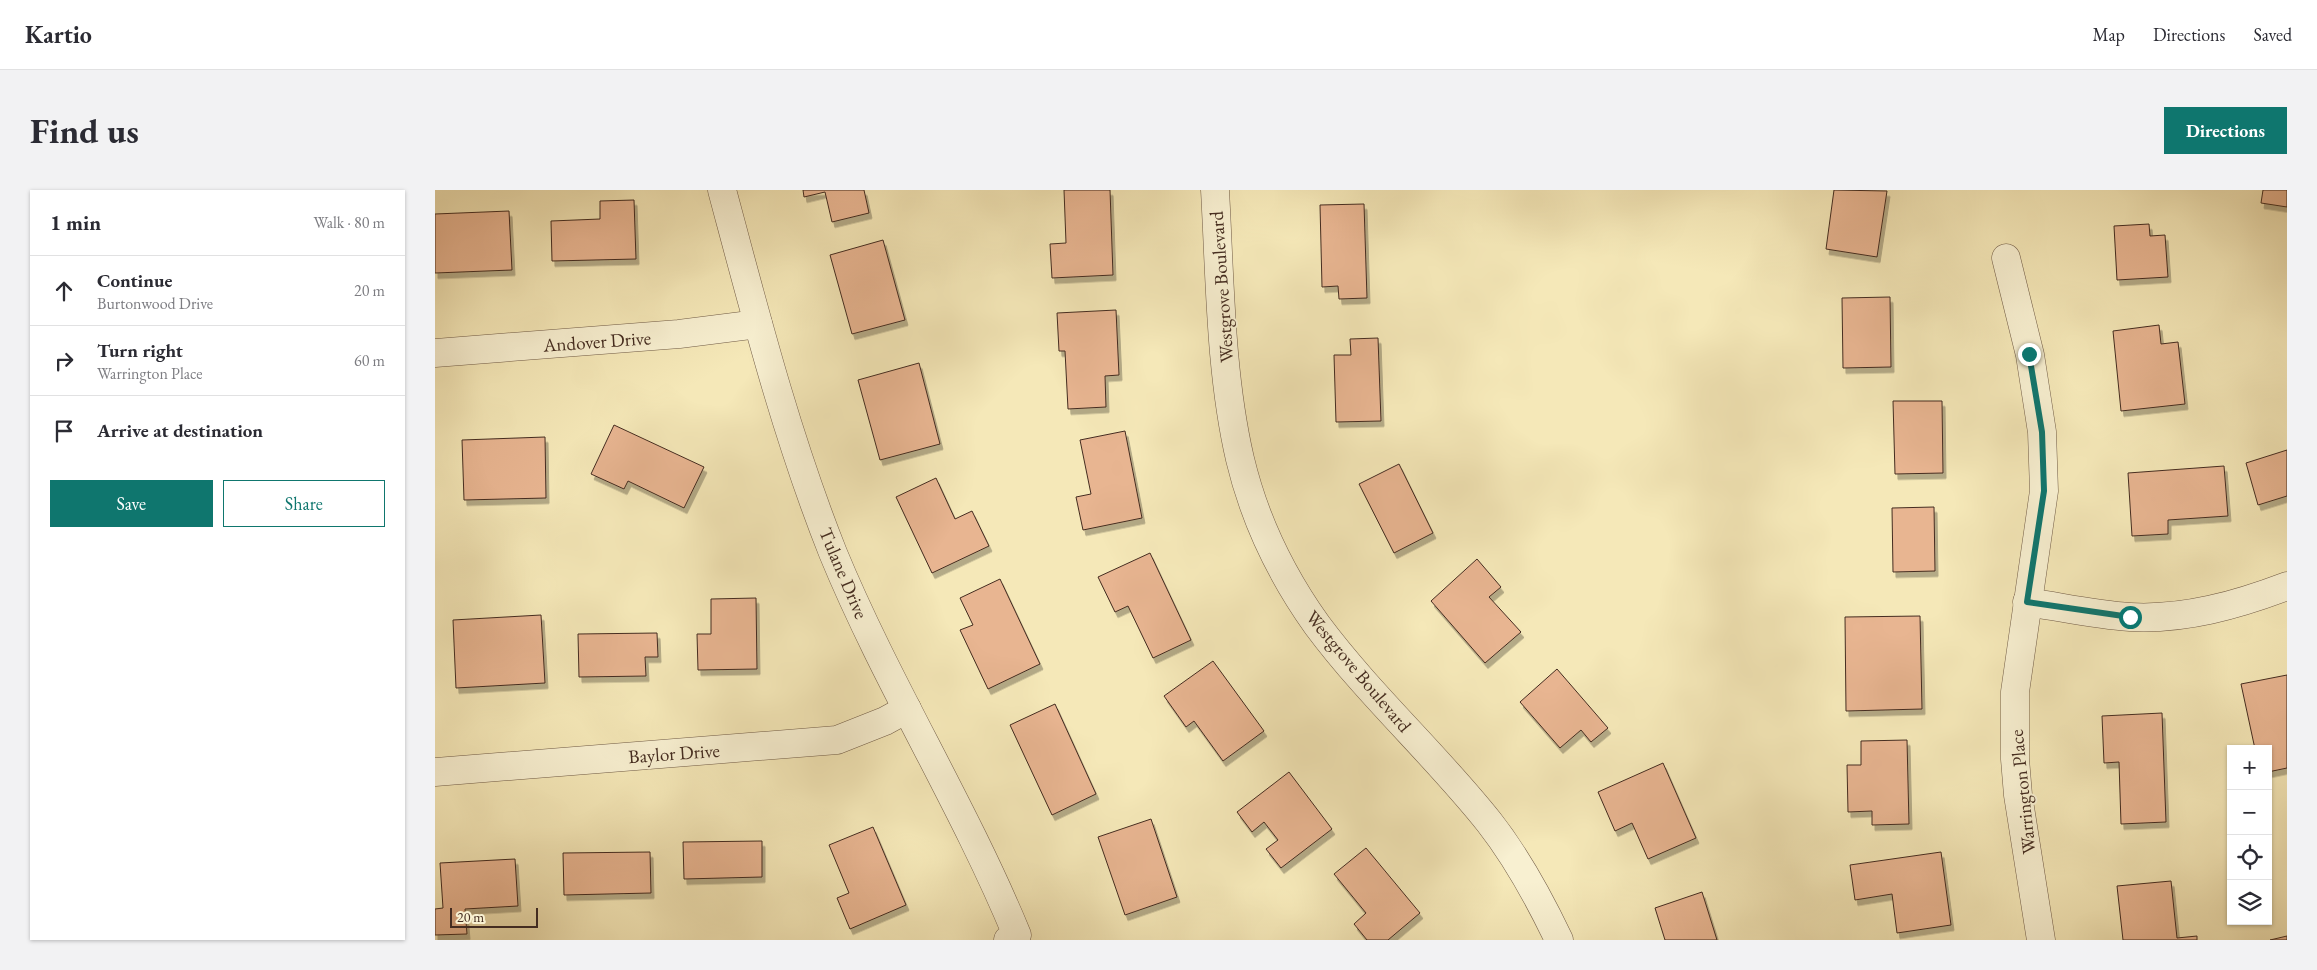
<!DOCTYPE html>
<meta charset="utf-8">
<style>
:root{--surface:#fff;--page:#f2f2f3;--text:#2b2b33;--muted:#7c7c81;--line:#e1e1e2;--accent:#0f766e}
body{margin:0;font-family:"EB Garamond",serif;background:var(--page);color:var(--text)}
.controls{position:absolute;right:15px;bottom:15px;display:grid;overflow:hidden;border-radius:0px;box-shadow:0 1px 4px #0004}
.controls button{width:45px;height:45px;display:grid;place-items:center;padding:0;border:0;border-bottom:1px solid var(--line);background:var(--surface);color:var(--text);font:25px sans-serif}
.scale{position:absolute;left:15px;bottom:12px;width:88px;box-sizing:border-box;padding-left:5px;border:2px solid #442c20;border-top:0;font-size:14px;line-height:18px;white-space:nowrap;color:#442c20;-webkit-text-stroke:4px #f8f0d1;paint-order:stroke}
.stop{position:absolute;width:15px;height:15px;margin:-11px;border:4px solid #0f766e;border-radius:50%;background:#fff}
.stop.end{background:#0f766e;border-color:#fff;box-shadow:0 1px 5px #0008}
.list{margin:0;padding:0;list-style:none}
h2{display:flex;justify-content:space-between;align-items:center;height:65px;margin:0;padding:0 20px;font-size:21px}
h2 small{font-size:16px;font-weight:400;color:var(--muted)}
.list li{display:grid;grid-template-columns:32px 1fr auto;gap:15px;align-items:center;box-sizing:border-box;height:70px;padding:0 20px;border-top:1px solid var(--line)}
.list b{display:block;font-size:19px;white-space:nowrap}
.list p{margin:0;font-size:16px;white-space:nowrap;color:var(--muted)}
.list em{font-size:16px;font-style:normal;color:var(--muted)}
.actions{display:flex;gap:10px;padding:15px 20px}
.actions a{flex:1;padding:11px 0;border:1px solid var(--accent);border-radius:0px;text-align:center;font-size:18px;color:var(--accent)}
.actions .main{background:var(--accent);color:#fff}
.icon{flex:none;width:28px;height:28px;fill:none;stroke:currentColor;stroke-width:2;stroke-linecap:round;stroke-linejoin:round}
.map{position:relative;flex:none;width:1852px;height:750px;overflow:hidden;border-radius:0px}
header{display:flex;align-items:center;gap:30px;box-sizing:border-box;height:70px;padding:0 25px;background:var(--surface);border-bottom:1px solid var(--line)}
header strong{font-size:24px}
nav{display:flex;gap:28px;margin-inline-start:auto;font-size:18px}
.intro{display:flex;align-items:center;justify-content:space-between;box-sizing:border-box;height:120px;padding:0 30px}
h1{margin:0;font-size:35px}
.button{padding:12px 22px;border-radius:0px;background:var(--accent);color:#fff;font-size:18px;font-weight:700}
main{display:flex;gap:30px;padding:0 30px}
aside{flex:1;background:var(--surface);border-radius:0px;box-shadow:0 1px 4px #0004}
.map>svg:first-child{display:block}
.building{fill:#e8b591;stroke:#442c20;filter:url(#shadow)}
.lines{fill:none;stroke-linecap:round;stroke-linejoin:round}
.minor-casing{stroke:#705b46;stroke-width:29}
.minor{stroke:#f8f0d1;stroke-width:28}
.route{stroke:#0f766e;stroke-width:6}
.labels{text-anchor:middle;stroke-width:4;stroke-linejoin:round;paint-order:stroke}
.street-label{font-size:19px;fill:#442c20;stroke:#f8f0d1}
</style>
<header>
<strong>Kartio</strong>
<nav><a>Map</a><a>Directions</a><a>Saved</a></nav>
</header>
<div class="intro"><h1>Find us</h1><a class="button">Directions</a></div>
<main>
<aside>
<h2>1 min<small>Walk · 80 m</small></h2>
<ul class="list">
<li><svg class="icon" aria-label="ahead" viewBox="0 0 24 24"><path d="M12 20V5M6 11l6-6 6 6"/></svg><div><b>Continue</b><p>Burtonwood Drive</p></div><em>20 m</em></li>
<li><svg class="icon" aria-label="right" viewBox="0 0 24 24"><path d="M7 20v-9h11M14 6l5 5-5 5"/></svg><div><b>Turn right</b><p>Warrington Place</p></div><em>60 m</em></li>
<li><svg class="icon" aria-label="arrive" viewBox="0 0 24 24"><path d="M6 21V4h12l-3 4 3 4H6"/></svg><div><b>Arrive at destination</b></div></li>
</ul>
<div class="actions"><a class="main">Save</a><a>Share</a></div>
</aside>
<div class="map">
<svg width="1852" height="750" viewBox="0 0 1852 750">
<defs>
<filter id="shadow"><feDropShadow dx="3" dy="5.5" stdDeviation="0" flood-color="#0004"/></filter>
</defs>
<rect width="100%" height="100%" fill="#f5e8b8"/>
<filter id="stains"><feTurbulence type="fractalNoise" baseFrequency=".004" numOctaves="4"/><feColorMatrix values="0 0 0 0 .2 0 0 0 0 .09 0 0 0 0 .02 0 0 0 .5 -.17"/></filter>
<radialGradient id="worn" r=".72"><stop offset=".6" stop-color="#630" stop-opacity="0"/><stop offset="1" stop-color="#630" stop-opacity=".3"/></radialGradient>
<g class="building">
<path d="M368,0H429L434,23L397,32L390,2L369,7Z"/>
<path d="M629,0H675L678,85L617,88L615,54L631,53Z"/>
<path d="M1399,0L1452,1L1442,67L1391,59Z"/>
<path d="M1828,0H1852V17L1826,13Z"/>
<path d="M199,10L201,69L117,71L116,31L165,29V11Z"/>
<path d="M929,14L932,108L904,109L903,96L887,97L885,15Z"/>
<path d="M74,21L77,80L0,83V24Z"/>
<path d="M1714,34L1715,46L1730,45L1733,87L1682,90L1679,36Z"/>
<path d="M448,50L470,130L417,144L395,65Z"/>
<path d="M1455,107L1456,177L1408,178L1407,108Z"/>
<path d="M681,120L684,185L670,186L671,217L633,219L630,161H624L622,123Z"/>
<path d="M1724,135L1726,154L1743,152L1750,214L1686,221L1678,141Z"/>
<path d="M943,148L946,231L901,232L899,165H916L915,149Z"/>
<path d="M484,173L505,254L445,270L423,190Z"/>
<path d="M1458,211H1507L1508,283L1460,284Z"/>
<path d="M179,235L269,277L249,318L193,291L189,299L156,284Z"/>
<path d="M690,241L707,328L648,340L641,307L656,304L645,250Z"/>
<path d="M110,247L111,308L29,310L27,250Z"/>
<path d="M1852,260V306L1823,315L1811,273Z"/>
<path d="M964,274L998,343L959,363L924,294Z"/>
<path d="M1789,276L1793,326L1733,330V344L1697,346L1693,283Z"/>
<path d="M501,288L520,329L537,321L554,356L497,383L461,307Z"/>
<path d="M1499,317L1500,381L1458,382L1457,318Z"/>
<path d="M715,363L756,450L718,468L693,416L680,422L663,387Z"/>
<path d="M1042,369L1066,397L1054,407L1086,442L1050,473L996,411Z"/>
<path d="M565,389L605,474L553,499L525,440L538,435L525,408Z"/>
<path d="M321,408L322,479L263,480L262,444H276V409Z"/>
<path d="M106,425L110,493L21,498L18,430Z"/>
<path d="M1485,426L1487,519L1411,521L1410,427Z"/>
<path d="M222,443L223,467H210L211,486L144,487L143,444Z"/>
<path d="M778,471L829,541L788,571L759,531L751,537L729,506Z"/>
<path d="M1122,479L1173,538L1156,552L1146,540L1125,558L1085,512Z"/>
<path d="M1852,485V578L1833,582V559H1820L1806,494Z"/>
<path d="M620,514L661,604L617,625L575,535Z"/>
<path d="M1727,523L1731,632L1686,634L1684,572L1669,573L1667,526Z"/>
<path d="M1472,550L1474,634L1437,635V621L1413,622L1412,575H1426V551Z"/>
<path d="M1228,573L1261,648L1213,669L1197,633L1180,641L1163,602Z"/>
<path d="M854,582L897,639L846,678L831,659L843,650L829,632L817,642L802,622Z"/>
<path d="M716,629L742,707L690,725L663,647Z"/>
<path d="M438,637L471,715L415,739L402,708L414,703L394,655Z"/>
<path d="M327,651V687L249,689L248,652Z"/>
<path d="M931,658L985,723L953,750H932L919,734L931,723L899,684Z"/>
<path d="M215,662L216,703L129,705L128,663Z"/>
<path d="M1506,662L1516,735L1462,743L1457,704L1420,710L1415,675Z"/>
<path d="M80,669L83,716L30,719L32,744L0,745V719L8,718L5,673Z"/>
<path d="M1736,691L1742,748L1762,746V750H1688L1682,696Z"/>
<path d="M1267,702L1282,750H1230L1220,718Z"/>
<path d="M1852,746V750H1835Z"/>
</g>
<g class="lines">
<g class="minor-casing">
<g id="minor">
<path d="M287,0C320,123 351,245 398,363C452,494 528,614 582,745L573,750"/>
<path d="M780,0C785,88 785,183 805,269C819,328 847,386 882,435C934,505 1000,564 1054,632C1083,669 1104,708 1124,750"/>
<path d="M1571,68L1595,165L1607,242L1609,301L1580,502V569L1583,605L1606,750"/>
<path d="M0,163L244,144L323,134"/>
<path d="M1592,412C1626,417 1661,425 1695,427C1749,430 1802,415 1852,396"/>
<path d="M0,582L402,550L450,531L472,519"/>
</g>
</g>
<use href="#minor" class="minor"/>
</g>
<g class="lines">
<path class="route" d="M1594,164L1607,242L1609,301L1592,412L1695,427"/>
</g>
<g class="labels">
<g class="street-label">
<text transform="translate(786 97) rotate(-94)" y="7">Westgrove Boulevard</text>
<text transform="translate(162 151) rotate(-4)" y="7">Andover Drive</text>
<text transform="translate(409 383) rotate(67)" y="7">Tulane Drive</text>
<text transform="translate(924 481) rotate(50)" y="7">Westgrove Boulevard</text>
<text transform="translate(239 563) rotate(-4)" y="7">Baylor Drive</text>
<text transform="translate(1587 602) rotate(-96)" y="7">Warrington Place</text>
</g>
</g>
<rect width="100%" height="100%" filter="url(#stains)"/>
<rect width="100%" height="100%" fill="url(#worn)"/>
</svg>
<div class="controls">
<button>+</button>
<button>−</button>
<button><svg class="icon" aria-label="locate" viewBox="0 0 24 24"><circle cx="12" cy="12" r="6"/><path d="M12 2v4M12 18v4M2 12h4M18 12h4"/></svg></button>
<button><svg class="icon" aria-label="layers" viewBox="0 0 24 24"><path d="M12 4l9 5-9 5-9-5zM3 14l9 5 9-5"/></svg></button>
</div>
<div class="scale">20 m</div>
<div class="stop" style="left:1695px;top:427px"></div>
<div class="stop end" style="left:1594px;top:164px"></div>
</div>
</main>
